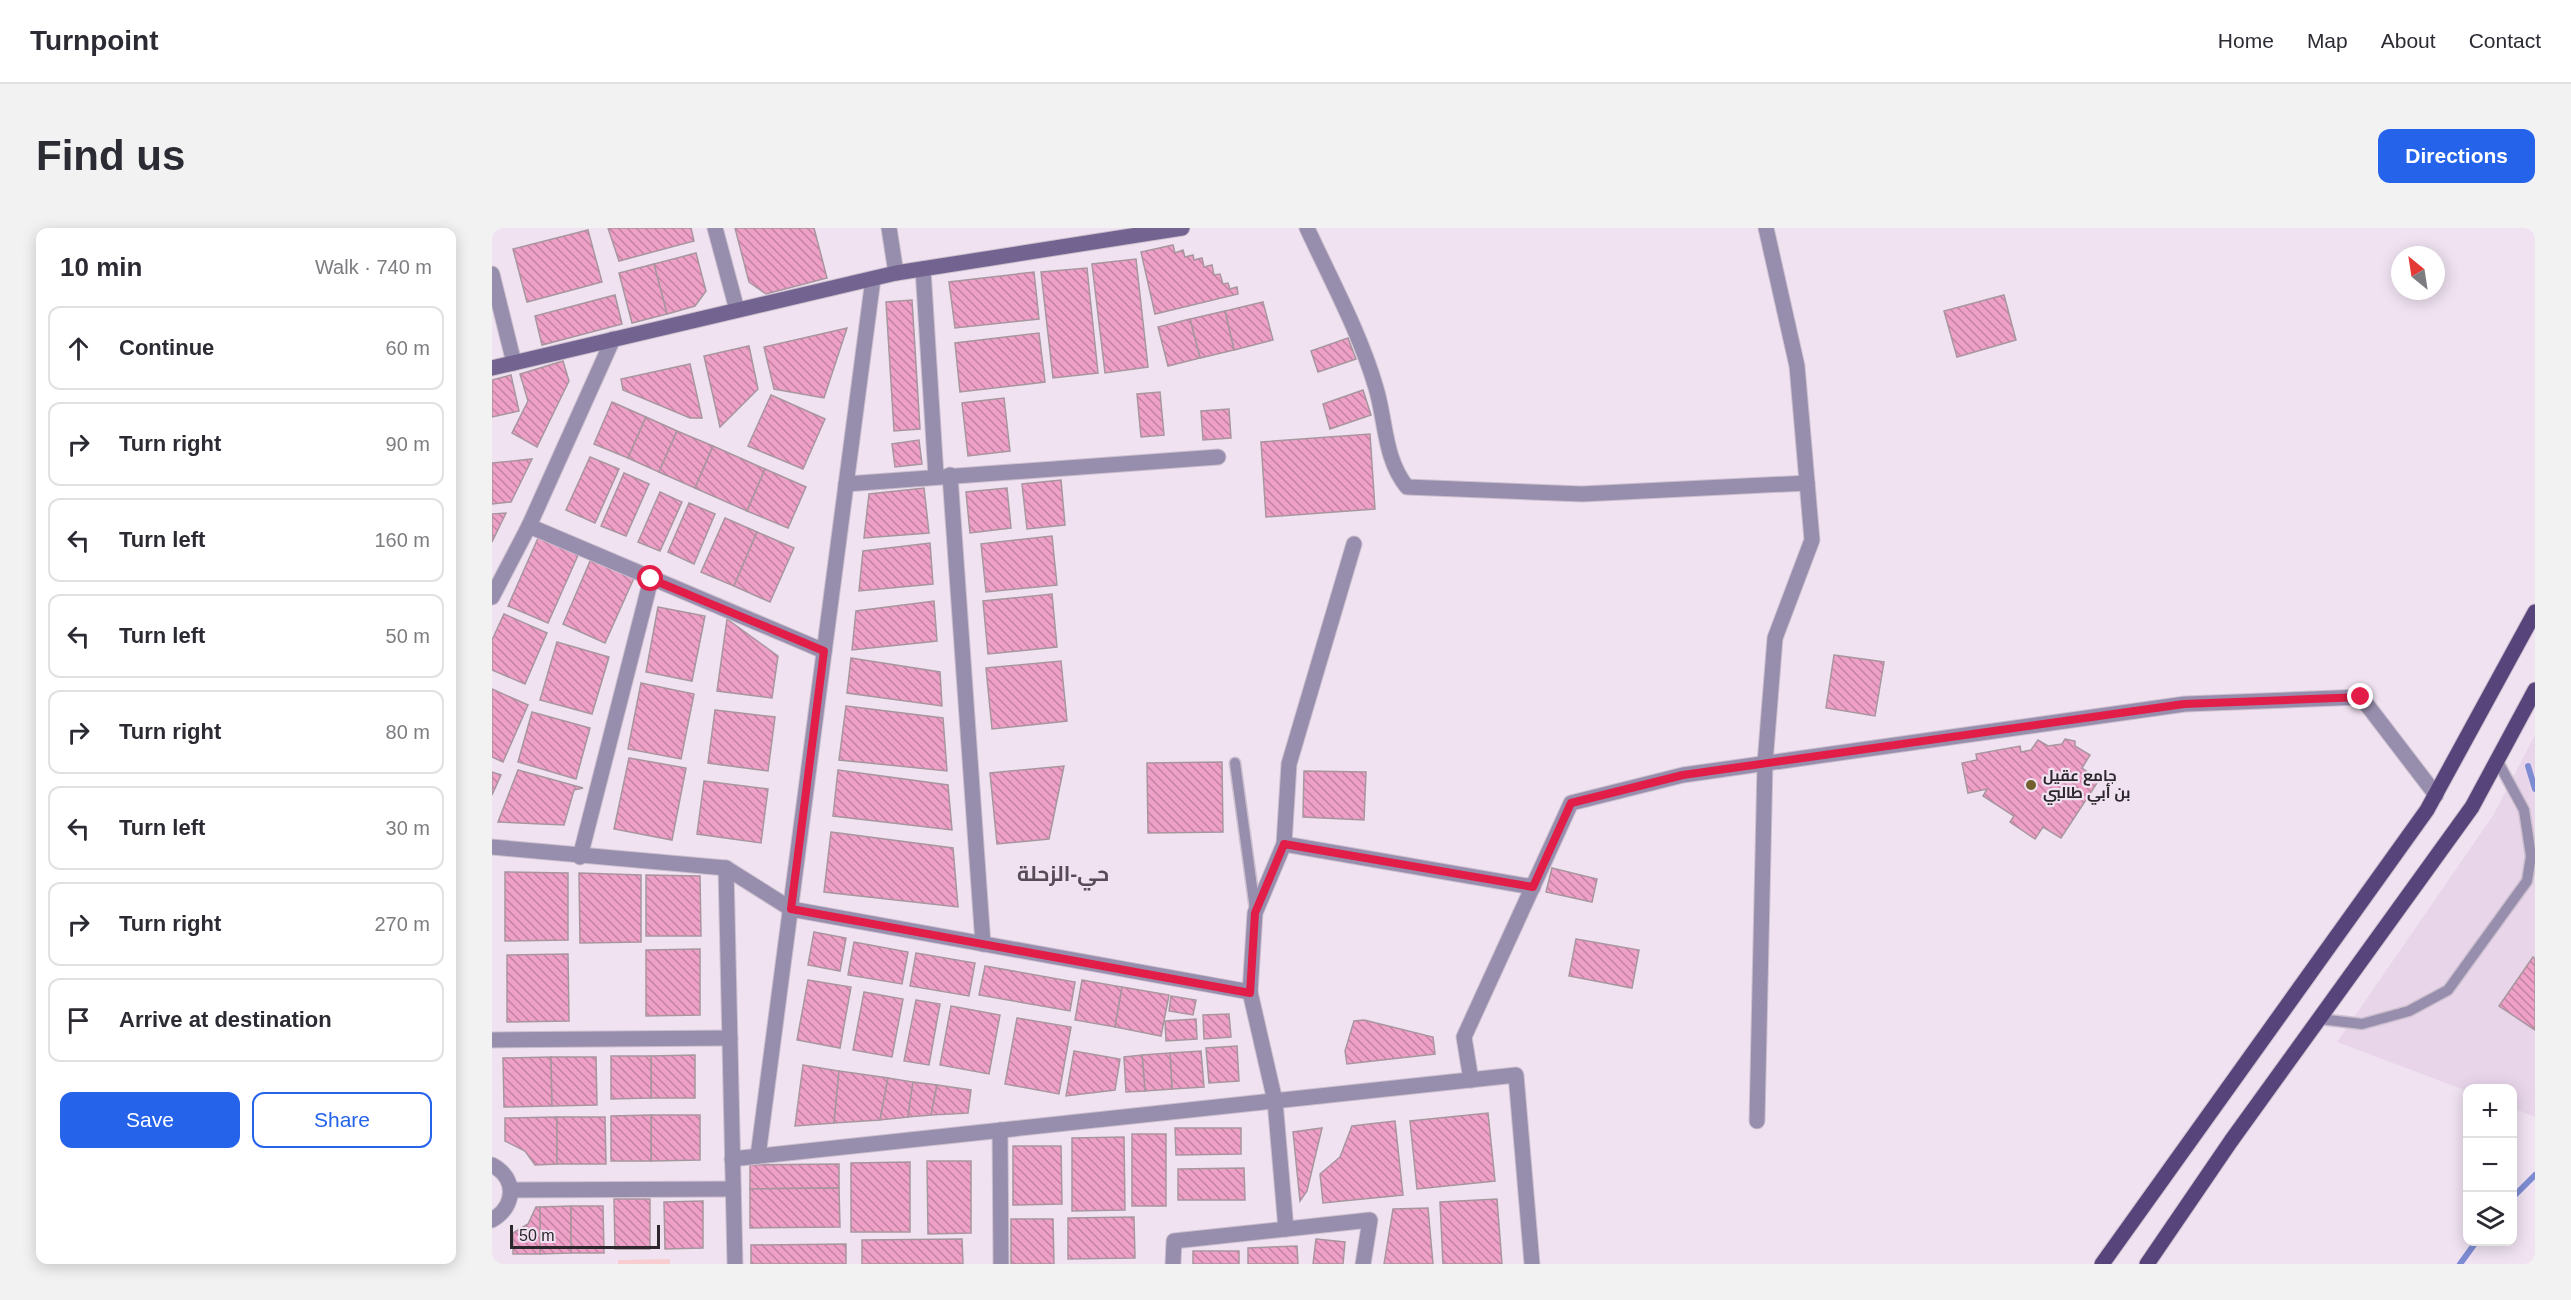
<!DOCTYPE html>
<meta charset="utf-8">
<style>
:root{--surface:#fff;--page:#f2f2f3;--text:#2b2b33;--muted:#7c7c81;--line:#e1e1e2;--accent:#2563eb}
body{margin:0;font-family:Arial,Cairo,sans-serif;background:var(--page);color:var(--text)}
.controls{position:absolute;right:18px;bottom:18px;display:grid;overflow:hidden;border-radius:12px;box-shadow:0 3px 15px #0003}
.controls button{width:54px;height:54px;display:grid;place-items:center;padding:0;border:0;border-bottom:2px solid var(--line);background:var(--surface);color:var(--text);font:30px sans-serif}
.compass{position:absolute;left:1899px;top:18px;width:54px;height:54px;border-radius:50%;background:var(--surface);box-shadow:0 3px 15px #0003;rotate:330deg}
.scale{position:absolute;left:18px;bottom:15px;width:150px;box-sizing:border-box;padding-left:6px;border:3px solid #2c272d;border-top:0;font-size:16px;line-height:21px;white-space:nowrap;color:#2c272d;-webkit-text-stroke:4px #f0e2f1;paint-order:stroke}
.stop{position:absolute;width:18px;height:18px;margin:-14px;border:4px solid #e11d48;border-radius:50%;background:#fff}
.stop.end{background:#e11d48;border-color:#fff;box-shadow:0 2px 6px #0008}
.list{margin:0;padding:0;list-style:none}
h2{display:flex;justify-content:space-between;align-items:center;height:78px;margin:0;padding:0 24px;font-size:26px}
h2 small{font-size:20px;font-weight:400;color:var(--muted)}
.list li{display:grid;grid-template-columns:39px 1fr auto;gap:18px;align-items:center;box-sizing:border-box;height:84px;margin:0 12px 12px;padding:0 12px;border:2px solid var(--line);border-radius:12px}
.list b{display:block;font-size:22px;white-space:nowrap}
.list em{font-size:20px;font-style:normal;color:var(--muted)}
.actions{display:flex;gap:12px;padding:18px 24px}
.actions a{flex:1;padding:14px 0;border:2px solid var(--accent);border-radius:12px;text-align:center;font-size:21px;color:var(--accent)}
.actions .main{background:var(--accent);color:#fff}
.icon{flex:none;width:33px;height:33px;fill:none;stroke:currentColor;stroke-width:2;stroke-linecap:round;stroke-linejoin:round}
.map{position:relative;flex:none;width:2043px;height:1036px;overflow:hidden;border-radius:12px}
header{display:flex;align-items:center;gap:36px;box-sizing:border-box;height:84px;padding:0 30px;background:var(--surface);border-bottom:2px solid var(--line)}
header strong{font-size:28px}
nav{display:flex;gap:33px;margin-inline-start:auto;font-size:21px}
.intro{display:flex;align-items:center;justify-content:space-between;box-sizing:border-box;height:144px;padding:0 36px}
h1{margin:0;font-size:42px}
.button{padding:15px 27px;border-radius:12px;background:var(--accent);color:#fff;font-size:21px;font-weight:700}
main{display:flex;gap:36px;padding:0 36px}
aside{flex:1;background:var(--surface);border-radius:12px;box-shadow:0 3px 15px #0003}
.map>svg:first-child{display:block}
.built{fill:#e8d5ea}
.grass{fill:url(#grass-tufts)}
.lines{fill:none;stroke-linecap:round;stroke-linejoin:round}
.stream{stroke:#7d8cd2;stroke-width:6}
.building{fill:url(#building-back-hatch);stroke:#a8969f;stroke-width:1.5}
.lane-casing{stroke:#cdc0ce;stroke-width:13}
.street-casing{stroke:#cdc0ce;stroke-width:17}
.secondary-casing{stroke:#cdc0ce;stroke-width:17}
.primary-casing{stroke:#cdc0ce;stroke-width:17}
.lane{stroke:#978eae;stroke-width:10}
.street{stroke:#978eae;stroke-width:15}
.secondary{stroke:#726390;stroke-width:15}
.primary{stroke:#57447b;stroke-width:15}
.route{stroke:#e11d48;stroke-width:8}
.poi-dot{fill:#73602e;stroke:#f0e2f1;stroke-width:2}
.labels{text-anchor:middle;stroke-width:4.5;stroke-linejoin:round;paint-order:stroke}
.poi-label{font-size:15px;font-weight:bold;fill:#2c272d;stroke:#f0e2f1;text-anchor:start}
.district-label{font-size:21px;font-weight:bold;fill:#564b57;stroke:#f0e2f1}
</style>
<header>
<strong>Turnpoint</strong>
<nav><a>Home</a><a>Map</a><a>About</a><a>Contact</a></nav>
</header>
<div class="intro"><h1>Find us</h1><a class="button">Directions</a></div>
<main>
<aside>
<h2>10 min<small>Walk · 740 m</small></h2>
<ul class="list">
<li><svg class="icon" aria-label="ahead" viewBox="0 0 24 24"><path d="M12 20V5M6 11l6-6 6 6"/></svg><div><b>Continue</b></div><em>60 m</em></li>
<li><svg class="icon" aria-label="right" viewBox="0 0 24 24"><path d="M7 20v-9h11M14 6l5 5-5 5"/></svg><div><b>Turn right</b></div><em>90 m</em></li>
<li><svg class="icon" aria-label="left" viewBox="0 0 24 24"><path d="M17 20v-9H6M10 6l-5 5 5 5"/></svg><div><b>Turn left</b></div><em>160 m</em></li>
<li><svg class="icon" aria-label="left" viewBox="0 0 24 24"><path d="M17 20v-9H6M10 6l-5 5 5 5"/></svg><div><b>Turn left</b></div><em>50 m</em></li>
<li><svg class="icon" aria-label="right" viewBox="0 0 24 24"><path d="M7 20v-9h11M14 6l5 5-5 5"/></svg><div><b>Turn right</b></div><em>80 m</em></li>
<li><svg class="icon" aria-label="left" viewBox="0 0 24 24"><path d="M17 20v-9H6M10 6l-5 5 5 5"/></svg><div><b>Turn left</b></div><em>30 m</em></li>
<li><svg class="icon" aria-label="right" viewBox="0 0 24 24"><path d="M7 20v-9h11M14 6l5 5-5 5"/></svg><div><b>Turn right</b></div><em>270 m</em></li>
<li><svg class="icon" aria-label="arrive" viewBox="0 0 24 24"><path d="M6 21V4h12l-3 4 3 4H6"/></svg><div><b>Arrive at destination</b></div></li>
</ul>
<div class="actions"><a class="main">Save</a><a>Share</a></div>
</aside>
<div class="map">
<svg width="2043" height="1036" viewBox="0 0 2043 1036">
<defs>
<pattern id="grass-tufts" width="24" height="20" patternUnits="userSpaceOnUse" patternTransform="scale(1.5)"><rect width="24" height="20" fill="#f7cdd0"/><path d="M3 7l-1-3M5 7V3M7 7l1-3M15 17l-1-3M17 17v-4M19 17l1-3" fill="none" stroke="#d4b0b3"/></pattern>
<pattern id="building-back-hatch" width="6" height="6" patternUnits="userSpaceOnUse" patternTransform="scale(1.5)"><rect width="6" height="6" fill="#efa0c7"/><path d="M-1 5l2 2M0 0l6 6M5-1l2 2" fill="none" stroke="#c282a2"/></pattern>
</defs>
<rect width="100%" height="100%" fill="#f0e2f1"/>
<path class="built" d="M2043,507V889L2021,880L2020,860H1976L1975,863L1845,814L2002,586Z"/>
<path class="grass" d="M178,1031V1036H126V1032Z"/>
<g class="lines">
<g class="stream">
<path d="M2036,538L2043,561"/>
<path d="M2020,970L2043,947"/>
<path d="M1968,1036L1984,1014"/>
</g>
</g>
<g class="building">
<path d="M116,0H199L202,13L127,33Z"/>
<path d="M243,0H322L335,50L274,66L257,54Z"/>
<path d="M96,2L110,54L35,74L21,21Z"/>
<path d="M681,17L683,25L691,22L693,29L701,27L702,32L710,30L712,39L720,37L722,47L728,46L731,56L736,55L738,61L745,59L746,66L663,86L649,24Z"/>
<path d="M204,25L214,63L203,78L175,86L162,36Z"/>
<path d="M644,31L656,139L613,145L600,36Z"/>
<path d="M162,36L175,86L140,95L127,45Z"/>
<path d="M595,40L606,145L561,150L549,44Z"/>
<path d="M542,44L547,91L463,100L457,54Z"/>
<path d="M123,67L130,96L50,117L43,88Z"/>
<path d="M1512,67L1524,112L1465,129L1452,83Z"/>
<path d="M420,72L428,201L402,203L394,74Z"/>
<path d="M771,74L781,112L742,122L733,83Z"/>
<path d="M733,83L742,122L708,130L698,91Z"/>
<path d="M698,91L708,130L676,138L666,99Z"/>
<path d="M355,100L332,170L282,161L272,119Z"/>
<path d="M547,105L553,154L468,164L463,115Z"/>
<path d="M856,110L864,131L826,144L819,123Z"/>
<path d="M257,118L266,161L228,199L212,128Z"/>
<path d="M71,133L77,153L45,219L20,205L36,173L28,146Z"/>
<path d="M198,136L210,190H198L131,162L129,151Z"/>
<path d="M19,147L27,183L0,189V152Z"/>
<path d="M871,162L879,187L838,201L831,176Z"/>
<path d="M668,164L672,207L649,209L645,166Z"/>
<path d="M279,167L333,191L311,241L256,218Z"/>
<path d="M512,170L518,223L476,228L470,175Z"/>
<path d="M120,174L154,189L136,230L102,216Z"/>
<path d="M737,181L739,210L711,212L709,183Z"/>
<path d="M154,189L185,203L167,244L136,230Z"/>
<path d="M185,203L221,218L203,260L167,244Z"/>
<path d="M878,206L883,281L774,289L769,214Z"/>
<path d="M427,212L430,236L403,239L400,216Z"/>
<path d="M221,218L273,241L255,283L203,260Z"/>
<path d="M98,229L127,241L103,295L74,282Z"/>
<path d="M40,231L19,274L0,276V235Z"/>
<path d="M273,241L314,259L296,300L255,283Z"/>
<path d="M132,245L157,256L134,308L109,298Z"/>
<path d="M569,252L573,297L535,301L530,256Z"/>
<path d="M432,260L437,305L372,310L377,266Z"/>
<path d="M515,260L519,300L478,305L474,264Z"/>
<path d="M168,264L190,274L168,323L146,314Z"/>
<path d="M197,275L223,286L202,336L176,324Z"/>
<path d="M14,285L0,314V286Z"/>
<path d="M233,290L265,304L242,358L209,344Z"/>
<path d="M265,304L302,320L278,374L242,358Z"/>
<path d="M47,308L87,325L56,395L16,378Z"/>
<path d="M560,308L565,357L494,364L489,316Z"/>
<path d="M438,315L441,356L367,363L371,323Z"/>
<path d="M99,331L142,350L113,415L71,396Z"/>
<path d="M560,366L565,419L496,426L491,373Z"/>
<path d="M442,373L445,413L360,422L364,383Z"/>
<path d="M166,379L213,388L200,453L154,444Z"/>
<path d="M12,386L55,405L33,456L0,442V412Z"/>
<path d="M235,391L286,428L280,470L225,463Z"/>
<path d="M65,414L117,429L100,486L48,472Z"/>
<path d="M1342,427L1392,434L1383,488L1334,480Z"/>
<path d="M359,430L448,444L450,478L355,465Z"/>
<path d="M569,433L575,493L500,501L494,440Z"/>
<path d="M149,455L202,466L189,531L136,521Z"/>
<path d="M0,461L36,477L11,534L0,529Z"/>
<path d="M354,478L451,490L455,543L347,532Z"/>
<path d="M223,482L283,489L276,543L216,535Z"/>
<path d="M40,484L98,500L84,551L26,534Z"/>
<path d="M1573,511L1583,513V518L1598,527L1590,540L1607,552L1569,610L1551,599L1543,611L1518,594L1522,588L1491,568L1495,561L1476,565L1470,535L1485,532L1484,526L1528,518L1529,524L1539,522L1546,512L1556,518L1570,516Z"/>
<path d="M137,530L194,540L180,612L122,601Z"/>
<path d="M730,534L731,604L656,605L655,535Z"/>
<path d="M572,538L557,611L505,616L498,545Z"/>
<path d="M26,542L91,560L82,562L72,597L6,594Z"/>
<path d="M346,542L456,557L460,602L341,588Z"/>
<path d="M812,543L874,544L872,592L811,589Z"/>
<path d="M0,544L9,547L0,567Z"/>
<path d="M212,553L276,561L269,615L205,606Z"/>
<path d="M339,604L461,620L466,679L332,664Z"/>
<path d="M1060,640L1105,651L1100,674L1054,664Z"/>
<path d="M13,644L76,645V712L13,713Z"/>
<path d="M87,645L149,647V714L88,715Z"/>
<path d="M154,647L208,648L209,708H154Z"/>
<path d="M322,704L354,710L348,743L316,737Z"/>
<path d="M1084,711L1147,722L1140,760L1077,748Z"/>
<path d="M362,714L416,724L410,756L356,747Z"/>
<path d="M208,721V787L154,788V722Z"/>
<path d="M424,725L483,735L477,768L418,758Z"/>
<path d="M76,726L77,793L15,794V727Z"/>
<path d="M2041,729L2043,731V802L2007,778Z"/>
<path d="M493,738L583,754L578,783L487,767Z"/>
<path d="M316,752L359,759L348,820L305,812Z"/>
<path d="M590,752L630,759L623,799L583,792Z"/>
<path d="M630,759L677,767L669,808L623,799Z"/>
<path d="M372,764L411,771L400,829L361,822Z"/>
<path d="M679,768L704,772L701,787L677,783Z"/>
<path d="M424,772L448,776L437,837L412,833Z"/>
<path d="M459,778L508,787L497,846L448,837Z"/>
<path d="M737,786L739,809L712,811L711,787Z"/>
<path d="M525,790L579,799L567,866L513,856Z"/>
<path d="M704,791L705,811L674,813L673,793Z"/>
<path d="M872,792L941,809L943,826L855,836L853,823L862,793Z"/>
<path d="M745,818L747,853L717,855L714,820Z"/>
<path d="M582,823L628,831L623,862L574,868Z"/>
<path d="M709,823L712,859L680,861L678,825Z"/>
<path d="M678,825L680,861L653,863L650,827Z"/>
<path d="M203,827V870H159V828Z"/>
<path d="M650,827L653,863L634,864L632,829Z"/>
<path d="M119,828H159V870L119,871Z"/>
<path d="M59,829L60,878L12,879L11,830Z"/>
<path d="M59,829H104L105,877L60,878Z"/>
<path d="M311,837L347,843L342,895L303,898Z"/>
<path d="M347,843L396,850L388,892L342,895Z"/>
<path d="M396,850L421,854L416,889L388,892Z"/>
<path d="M421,854L445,857L439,887L416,889Z"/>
<path d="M445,857L479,862L476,885L439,887Z"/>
<path d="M996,885L1003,953L925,961L918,893Z"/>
<path d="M159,887H208V932L159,933Z"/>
<path d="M159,887V933H119V888Z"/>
<path d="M65,889V936L43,937L33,923L13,913V890Z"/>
<path d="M65,889H113L114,936H65Z"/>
<path d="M903,893L911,967L831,975L828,946L848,929L860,898Z"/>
<path d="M683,900H749V926L684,927Z"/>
<path d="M830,900L815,963L808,973L801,904Z"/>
<rect x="640" y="906" width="34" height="72"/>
<path d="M632,909L633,982L580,983V910Z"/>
<path d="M521,918H569L570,976L521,977Z"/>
<path d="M435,933H479V1005L436,1006Z"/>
<path d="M418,934V1004H359V935Z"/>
<path d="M347,936V960L258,961V937Z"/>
<path d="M752,940L753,972H686V941Z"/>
<path d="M347,960L348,999L258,1000V961Z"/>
<path d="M122,971H158V1021H123Z"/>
<path d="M1005,971L1010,1036H951L948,974Z"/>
<path d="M211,973V1020L173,1021L172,974Z"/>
<path d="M79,978V1025L48,1026V979Z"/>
<path d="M79,978H111L112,1025H79Z"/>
<path d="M44,979H48V1026H21V1005L36,996Z"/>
<path d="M936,980L941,1036H892L901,981Z"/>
<path d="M642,989L643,1030L576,1031V990Z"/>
<path d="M519,991H561L562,1036H519Z"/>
<path d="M470,1011L471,1036H370V1012Z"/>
<path d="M824,1011L853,1014L851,1036H821Z"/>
<path d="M354,1016V1036H259V1017Z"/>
<path d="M805,1018L806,1036H756V1020Z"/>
<rect x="701" y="1023" width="46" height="13"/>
</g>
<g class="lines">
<g class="lane-casing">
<g id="lane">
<path d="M743,535L763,681"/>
<path d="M1828,791L1870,796L1917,783L1956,762L2035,653L2039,628L2032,582L2005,532"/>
</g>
</g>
<g class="street-casing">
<g id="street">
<path d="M223,0L245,82"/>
<path d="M397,0L404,45"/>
<path d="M815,0C839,52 868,105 884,160C894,193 892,231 915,259L1090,266L1315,255"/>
<path d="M431,41L444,248"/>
<path d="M0,46L22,135"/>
<path d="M458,247L491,716"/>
<path d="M354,256L726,229"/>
<path d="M37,298L332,423"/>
<path d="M0,369L37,298L121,111"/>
<path d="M792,616L1041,659"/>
<path d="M0,619L234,640L299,681L758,764"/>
<path d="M88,629L159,351"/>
<path d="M234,640L243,1036"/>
<path d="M0,812L238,810"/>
<path d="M979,852L972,809L1079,575L1191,547L1693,476L1869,469L1944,567"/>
<path d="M1265,893L1273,535L1283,410L1320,312L1305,138L1274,0"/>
<path d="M508,902L509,1036"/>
<path d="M266,928L381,51"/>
<path d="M240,931L1024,847L1040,1036"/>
<path d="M0,937C25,950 24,978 0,992"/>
<path d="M19,962L241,961"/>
<path d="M794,1001L783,873L758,764L763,685L792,616L797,536L862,316"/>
<path d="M681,1036L682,1013L878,992L871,1036"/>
</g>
</g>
<g class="secondary-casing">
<path id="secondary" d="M0,140L404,45L690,0"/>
</g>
<g class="primary-casing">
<g id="primary">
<path d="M1610,1036L1935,582L2043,384"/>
<path d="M1655,1036L1739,913L1980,579L2043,462"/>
</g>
</g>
<use href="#lane" class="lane"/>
<use href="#street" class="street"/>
<use href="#secondary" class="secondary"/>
<use href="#primary" class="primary"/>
</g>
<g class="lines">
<path class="route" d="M159,351L332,423L299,681L758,765L763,685L792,616L1041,659L1079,575L1191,547L1692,476L1869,469"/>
</g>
<circle class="poi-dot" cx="1539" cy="557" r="6"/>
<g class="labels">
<g class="poi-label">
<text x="1551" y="553">جامع عقيل<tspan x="1551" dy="17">بن أبي طالبي</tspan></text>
</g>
<g class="district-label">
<text x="571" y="653">حي-الزحلة</text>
</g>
</g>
</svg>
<div class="controls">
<button>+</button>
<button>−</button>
<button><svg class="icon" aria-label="layers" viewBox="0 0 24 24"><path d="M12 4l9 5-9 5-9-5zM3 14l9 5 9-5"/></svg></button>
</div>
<svg class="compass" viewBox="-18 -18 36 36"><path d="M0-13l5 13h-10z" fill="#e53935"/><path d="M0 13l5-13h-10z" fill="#7c7c81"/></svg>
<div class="scale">50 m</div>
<div class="stop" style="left:159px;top:351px"></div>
<div class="stop end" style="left:1869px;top:469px"></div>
</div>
</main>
